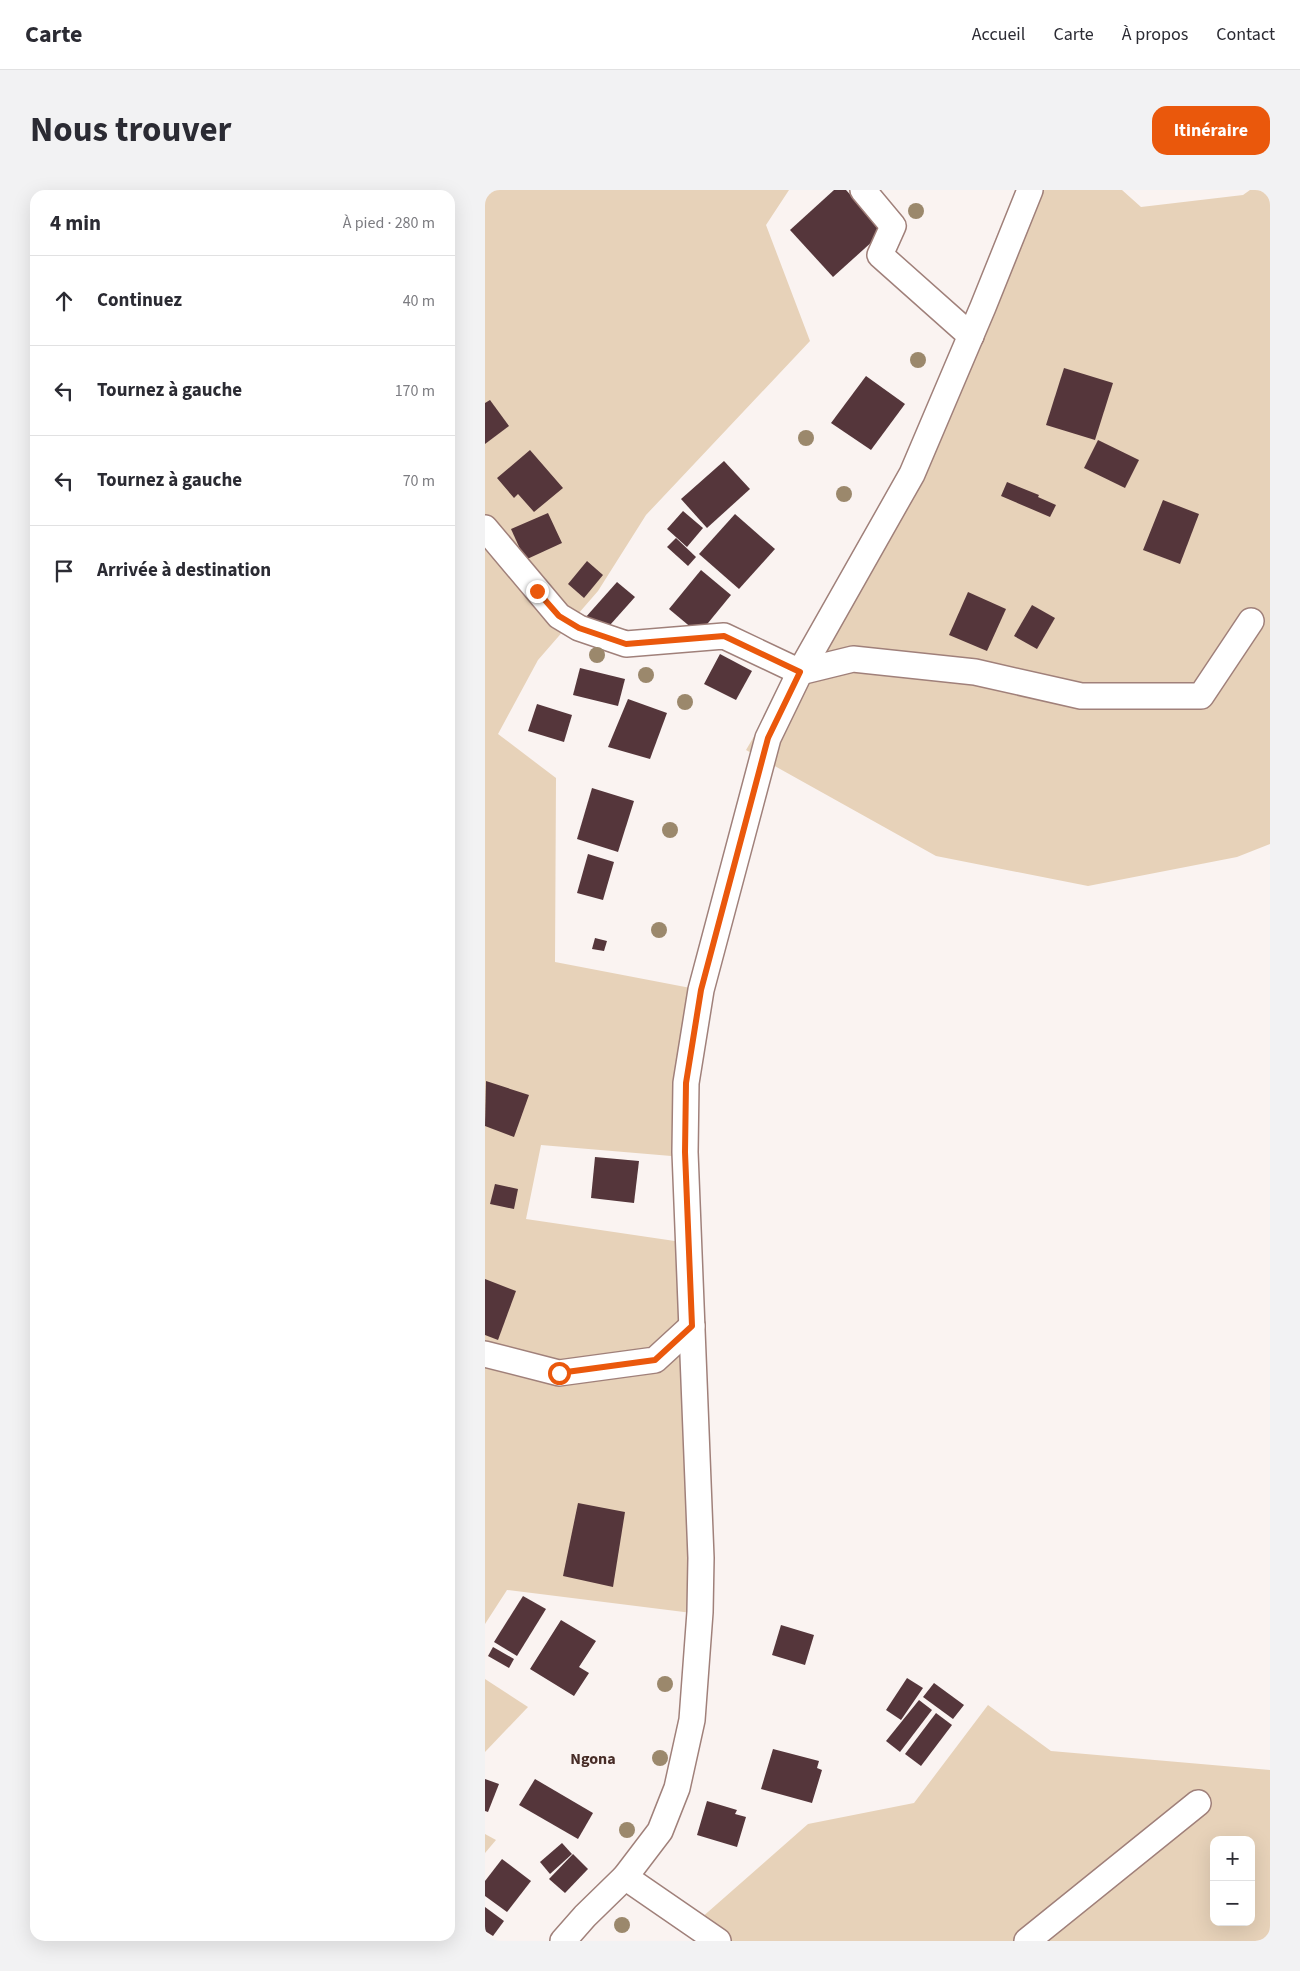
<!DOCTYPE html>
<html lang="fr">
<meta charset="utf-8">
<style>
:root{--surface:#fff;--page:#f2f2f3;--text:#2b2b33;--muted:#7c7c81;--line:#e1e1e2;--accent:#ea580c}
body{margin:0;font-family:"Source Sans 3",sans-serif;background:var(--page);color:var(--text)}
.controls{position:absolute;right:15px;bottom:15px;display:grid;overflow:hidden;border-radius:10px;box-shadow:0 5px 20px #0002}
.controls button{width:45px;height:45px;display:grid;place-items:center;padding:0;border:0;border-bottom:1px solid var(--line);background:var(--surface);color:var(--text);font:25px sans-serif}
.stop{position:absolute;width:15px;height:15px;margin:-11px;border:4px solid #ea580c;border-radius:50%;background:#fff}
.stop.end{background:#ea580c;border-color:#fff;box-shadow:0 1px 5px #0008}
.list{margin:0;padding:0;list-style:none}
h2{display:flex;justify-content:space-between;align-items:center;height:65px;margin:0;padding:0 20px;font-size:21px}
h2 small{font-size:16px;font-weight:400;color:var(--muted)}
.list li{display:grid;grid-template-columns:32px 1fr auto;gap:15px;align-items:center;box-sizing:border-box;height:90px;padding:0 20px;border-top:1px solid var(--line)}
.list b{display:block;font-size:19px;white-space:nowrap}
.list em{font-size:16px;font-style:normal;color:var(--muted)}
.icon{flex:none;width:28px;height:28px;fill:none;stroke:currentColor;stroke-width:2;stroke-linecap:round;stroke-linejoin:round}
.map{position:relative;flex:none;width:785px;height:1751px;overflow:hidden;border-radius:15px}
header{display:flex;align-items:center;gap:30px;box-sizing:border-box;height:70px;padding:0 25px;background:var(--surface);border-bottom:1px solid var(--line)}
header strong{font-size:24px}
nav{display:flex;gap:28px;margin-inline-start:auto;font-size:18px}
.intro{display:flex;align-items:center;justify-content:space-between;box-sizing:border-box;height:120px;padding:0 30px}
h1{margin:0;font-size:35px}
.button{padding:12px 22px;border-radius:15px;background:var(--accent);color:#fff;font-size:18px;font-weight:700}
main{display:flex;gap:30px;padding:0 30px}
aside{flex:1;background:var(--surface);border-radius:15px;box-shadow:0 5px 20px #0002}
.map>svg:first-child{display:block}
.green{fill:#e7d2b9;fill-rule:evenodd}
.building{fill:#55363b}
.lines{fill:none;stroke-linecap:round;stroke-linejoin:round}
.minor-casing{stroke:#a0807a;stroke-width:28}
.minor{stroke:#fff;stroke-width:25}
.tree{fill:#9b886c}
.route{stroke:#ea580c;stroke-width:6}
.labels{text-anchor:middle;stroke-width:5;stroke-linejoin:round;paint-order:stroke}
.quarter-label{font-size:16px;font-weight:bold;fill:#472c27;stroke:#faf3f1}
</style>
<header>
<strong>Carte</strong>
<nav><a>Accueil</a><a>Carte</a><a>À propos</a><a>Contact</a></nav>
</header>
<div class="intro"><h1>Nous trouver</h1><a class="button">Itinéraire</a></div>
<main>
<aside>
<h2>4 min<small>À pied · 280 m</small></h2>
<ul class="list">
<li><svg class="icon" aria-label="ahead" viewBox="0 0 24 24"><path d="M12 20V5M6 11l6-6 6 6"/></svg><div><b>Continuez</b></div><em>40 m</em></li>
<li><svg class="icon" aria-label="left" viewBox="0 0 24 24"><path d="M17 20v-9H6M10 6l-5 5 5 5"/></svg><div><b>Tournez à gauche</b></div><em>170 m</em></li>
<li><svg class="icon" aria-label="left" viewBox="0 0 24 24"><path d="M17 20v-9H6M10 6l-5 5 5 5"/></svg><div><b>Tournez à gauche</b></div><em>70 m</em></li>
<li><svg class="icon" aria-label="arrive" viewBox="0 0 24 24"><path d="M6 21V4h12l-3 4 3 4H6"/></svg><div><b>Arrivée à destination</b></div></li>
</ul>
</aside>
<div class="map">
<svg width="785" height="1751" viewBox="0 0 785 1751">
<rect width="100%" height="100%" fill="#faf3f1"/>
<g class="green">
<path d="M0,0H304L281,35L325,151L161,325L113,401L53,470L13,544L71,588L70,772L216,800L210,968L56,955L41,1029L210,1054L207,1423L22,1400L0,1434Z"/>
<path d="M531,0H637L656,17L758,5L765,0H785V654L752,667L603,696L451,666L261,560L412,301Z"/>
<path d="M0,1489L43,1517L0,1562Z"/>
<path d="M503,1515L566,1561L785,1580V1751H222L207,1736L323,1634L429,1613ZM729,1650H766V1732H729Z"/>
<path d="M0,1644L11,1650L0,1663Z"/>
</g>
<g class="building">
<path d="M349,0H361L399,41L348,87L305,40Z"/>
<path d="M579,178L628,193L610,250L561,235Z"/>
<path d="M381,186L420,214L386,260L346,233Z"/>
<path d="M5,210L24,236L0,254V213Z"/>
<path d="M613,250L654,270L640,298L599,278Z"/>
<path d="M45,260L78,298L49,322L33,304L29,308L12,288Z"/>
<path d="M239,271L265,299L222,338L196,309Z"/>
<path d="M522,292L554,305L553,307L571,315L565,327L516,306Z"/>
<path d="M678,310L714,324L695,374L658,360Z"/>
<path d="M198,321L218,338L202,357L182,339Z"/>
<path d="M63,323L77,353L40,370L26,339Z"/>
<path d="M250,324L290,359L254,399L214,364Z"/>
<path d="M191,348L211,367L203,376L182,357Z"/>
<path d="M102,371L118,385L99,408L83,394Z"/>
<path d="M216,380L246,405L214,444L184,419Z"/>
<path d="M132,392L150,407L117,444L100,428Z"/>
<path d="M483,402L521,419L502,461L464,445Z"/>
<path d="M547,415L570,428L552,459L529,446Z"/>
<path d="M235,464L267,481L251,510L219,494Z"/>
<path d="M95,478L140,489L133,516L88,505Z"/>
<path d="M143,509L182,523L165,569L123,557Z"/>
<path d="M52,514L87,525L79,552L43,541Z"/>
<path d="M107,598L149,611L133,662L92,649Z"/>
<path d="M103,664L129,672L118,710L92,703Z"/>
<path d="M110,748L122,751L119,761L107,759Z"/>
<path d="M1,891L44,905L29,947L0,936Z"/>
<path d="M110,967L154,971L149,1013L106,1008Z"/>
<path d="M10,994L33,999L29,1019L5,1014Z"/>
<path d="M0,1089L31,1101L13,1150L0,1145Z"/>
<path d="M93,1313L140,1322L128,1397L78,1386Z"/>
<path d="M38,1406L61,1419L32,1466L9,1452Z"/>
<path d="M76,1430L111,1451L94,1477L104,1483L89,1506L45,1479Z"/>
<path d="M296,1435L329,1445L320,1475L287,1465Z"/>
<path d="M8,1457L29,1469L24,1478L3,1466Z"/>
<path d="M422,1488L438,1498L416,1530L401,1520Z"/>
<path d="M449,1493L479,1515L468,1529L438,1507Z"/>
<path d="M434,1510L447,1520L415,1562L401,1551Z"/>
<path d="M451,1523L467,1535L436,1576L420,1564Z"/>
<path d="M288,1559L334,1571L332,1578L337,1580L327,1613L276,1599Z"/>
<path d="M0,1589L14,1594L3,1622L0,1621Z"/>
<path d="M50,1589L108,1623L93,1649L34,1615Z"/>
<path d="M222,1611L252,1620L250,1624L261,1627L252,1657L212,1645Z"/>
<path d="M77,1653L87,1664L65,1684L55,1672Z"/>
<path d="M88,1664L103,1679L80,1703L64,1689Z"/>
<path d="M17,1669L46,1691L22,1722L0,1706V1691Z"/>
<path d="M0,1717L19,1731L8,1746L0,1741Z"/>
</g>
<g class="lines">
<g class="minor-casing">
<g id="minor">
<path d="M378,0L408,36L395,65L486,146"/>
<path d="M0,338L74,426L94,438L141,454L239,446L315,482L368,469L490,482L596,506H716L766,431"/>
<path d="M0,1164L74,1183L170,1170L207,1136"/>
<path d="M140,1687L233,1751"/>
<path d="M78,1751L100,1726L140,1687L175,1641L192,1598L207,1530L215,1422L216,1368L200,962L201,893L216,800L283,548L315,482L427,284L498,117L545,0"/>
<path d="M542,1751L713,1613"/>
</g>
</g>
<use href="#minor" class="minor"/>
</g>
<g class="tree">
<circle cx="431" cy="21" r="8"/>
<circle cx="433" cy="170" r="8"/>
<circle cx="321" cy="248" r="8"/>
<circle cx="359" cy="304" r="8"/>
<circle cx="112" cy="465" r="8"/>
<circle cx="161" cy="485" r="8"/>
<circle cx="200" cy="512" r="8"/>
<circle cx="185" cy="640" r="8"/>
<circle cx="174" cy="740" r="8"/>
<circle cx="180" cy="1494" r="8"/>
<circle cx="175" cy="1568" r="8"/>
<circle cx="142" cy="1640" r="8"/>
<circle cx="137" cy="1735" r="8"/>
</g>
<g class="lines">
<path class="route" d="M52,401L74,426L94,438L141,454L239,446L315,482L283,548L216,800L201,893L200,962L207,1136L170,1170L74,1183"/>
</g>
<g class="labels">
<g class="quarter-label">
<text x="108" y="1574">Ngona</text>
</g>
</g>
</svg>
<div class="controls">
<button>+</button>
<button>−</button>
</div>
<div class="stop" style="left:74px;top:1183px"></div>
<div class="stop end" style="left:52px;top:401px"></div>
</div>
</main>
